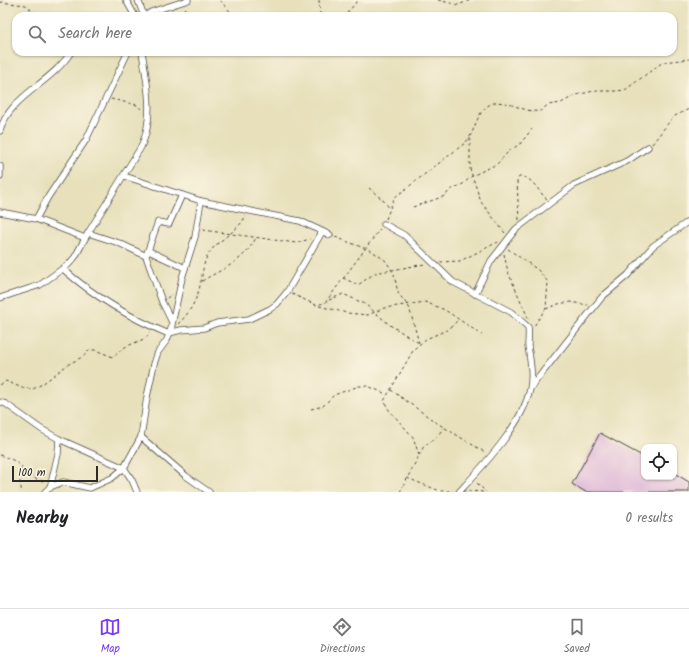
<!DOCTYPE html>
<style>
:root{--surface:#fff;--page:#f6f6f6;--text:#202124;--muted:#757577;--line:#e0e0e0;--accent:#7c3aed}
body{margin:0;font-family:Kalam,sans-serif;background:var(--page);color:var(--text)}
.controls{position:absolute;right:12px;bottom:12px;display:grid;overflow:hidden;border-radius:8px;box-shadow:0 1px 3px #0004}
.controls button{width:36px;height:36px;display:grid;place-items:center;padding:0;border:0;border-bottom:1px solid var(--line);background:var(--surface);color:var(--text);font:20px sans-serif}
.scale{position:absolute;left:12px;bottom:10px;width:86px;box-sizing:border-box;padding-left:4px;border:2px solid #2b2b2b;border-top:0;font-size:11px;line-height:14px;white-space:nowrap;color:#2b2b2b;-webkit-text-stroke:3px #fcf5e5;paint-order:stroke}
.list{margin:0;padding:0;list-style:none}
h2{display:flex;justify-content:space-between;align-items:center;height:52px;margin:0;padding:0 16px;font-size:17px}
h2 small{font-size:13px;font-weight:400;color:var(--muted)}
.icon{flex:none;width:22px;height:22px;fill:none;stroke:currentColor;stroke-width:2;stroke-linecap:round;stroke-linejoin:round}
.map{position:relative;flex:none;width:689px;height:492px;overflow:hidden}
.search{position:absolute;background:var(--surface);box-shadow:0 1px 3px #0004;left:12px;right:12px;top:12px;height:44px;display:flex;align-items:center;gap:10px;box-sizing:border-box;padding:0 14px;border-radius:12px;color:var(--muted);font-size:15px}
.sheet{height:116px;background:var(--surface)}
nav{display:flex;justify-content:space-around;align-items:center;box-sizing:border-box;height:56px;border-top:1px solid var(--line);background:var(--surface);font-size:11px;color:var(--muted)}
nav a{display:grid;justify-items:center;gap:2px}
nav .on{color:var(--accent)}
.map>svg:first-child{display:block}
.building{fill:#dbb2d7}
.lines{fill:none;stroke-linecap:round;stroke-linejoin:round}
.street-casing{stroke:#474641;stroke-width:7}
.path{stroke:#474641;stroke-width:1;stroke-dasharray:3 3;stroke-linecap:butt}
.street{stroke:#fff;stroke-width:5.5}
</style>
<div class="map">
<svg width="689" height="492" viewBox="0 0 689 492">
<rect width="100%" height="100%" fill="#fcf5e5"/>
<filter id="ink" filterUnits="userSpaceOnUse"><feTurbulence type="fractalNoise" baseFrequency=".025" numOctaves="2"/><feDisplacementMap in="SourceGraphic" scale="8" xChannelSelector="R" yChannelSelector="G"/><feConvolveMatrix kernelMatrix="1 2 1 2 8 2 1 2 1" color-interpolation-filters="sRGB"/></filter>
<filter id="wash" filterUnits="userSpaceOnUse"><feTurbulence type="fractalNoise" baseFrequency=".012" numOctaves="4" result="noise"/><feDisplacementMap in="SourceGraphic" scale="16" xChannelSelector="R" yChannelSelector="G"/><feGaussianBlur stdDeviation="0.9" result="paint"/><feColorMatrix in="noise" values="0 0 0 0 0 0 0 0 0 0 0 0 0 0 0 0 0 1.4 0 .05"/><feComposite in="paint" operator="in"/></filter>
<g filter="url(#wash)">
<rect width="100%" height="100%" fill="#e7e0bb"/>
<g id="blocks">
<path class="building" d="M600,433L644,457V477H674V473L689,482V492H586L572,484Z"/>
</g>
</g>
<g filter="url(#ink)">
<use href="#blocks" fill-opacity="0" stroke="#474641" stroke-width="1"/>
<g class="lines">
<g class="street-casing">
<g id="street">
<path d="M126,0L135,16"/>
<path d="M138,0L144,16"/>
<path d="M145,16L151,12L188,0"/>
<path d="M0,131C9,96 51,84 71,52"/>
<path d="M0,166V176"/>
<path d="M124,176L201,201L300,221L330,235"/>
<path d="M0,212L36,219L85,238"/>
<path d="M36,219L48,197L86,140L128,52"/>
<path d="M384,224L404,235L453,282L511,312L528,327C529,333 528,339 528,346C530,360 533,373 530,389C523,424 483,466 459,492"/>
<path d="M88,233L119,243L146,256L162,302L172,322"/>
<path d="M149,251L185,268"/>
<path d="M146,256L158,222L169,224L182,195"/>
<path d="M63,269C95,297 130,318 169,334"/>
<path d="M475,294L491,261L516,229L574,185L627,161L648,147"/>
<path d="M0,298L40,285L69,264L75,257L88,233L141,147C155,117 147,83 142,52"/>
<path d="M169,333L181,330L204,328L217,323L249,319L270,309L277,304L287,292L322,232"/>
<path d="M531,387L602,297L628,275L653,246L689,221"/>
<path d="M0,402L6,404L41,429L59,439L124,468L132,480L137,492"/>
<path d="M141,437L186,476L209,492"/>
<path d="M50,488L58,454L59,439"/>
<path d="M45,492L50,487L63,482L90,488L112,478L124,468L141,437L147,397L154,364L158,352L167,340L171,329L182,278L195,237L201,201"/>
</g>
</g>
<g class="path">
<path d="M220,0L234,16"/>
<path d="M319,0L320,16"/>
<path d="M438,0L458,5L471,0"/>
<path d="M0,2L26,5L38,16"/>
<path d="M184,8L192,16"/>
<path d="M342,16L349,11L358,0"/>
<path d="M245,52L271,54L280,52"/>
<path d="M111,99L137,105L142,110"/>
<path d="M470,138V169L481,202L505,233"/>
<path d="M652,144L673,117L689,109"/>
<path d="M369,188L385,202L389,208"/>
<path d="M413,207L445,196L450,190L463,184L472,176L497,164L509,151L520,144L532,129"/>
<path d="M386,219L394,198L465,143C474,134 475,120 483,110C500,91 520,114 540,111L548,105L561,103L576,95L594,91H616L625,90L663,62L689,59"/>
<path d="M519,220L517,182L519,177C532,175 538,192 547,199"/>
<path d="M203,230L296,243L310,239"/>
<path d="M335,237L372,251L386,261L394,274L398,293L409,307L419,343"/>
<path d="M508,249L538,270L548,282L546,308L534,326"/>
<path d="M504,254L508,272L529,320"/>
<path d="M440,262L460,261L498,242"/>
<path d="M343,278L358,285L375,273L425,264"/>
<path d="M202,281C225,267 241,264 256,238"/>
<path d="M292,294L316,305L325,303L380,229"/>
<path d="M167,298L172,294"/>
<path d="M329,300L343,294L365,304L390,325L419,343"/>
<path d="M319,306L347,313L368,315L384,308L425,302L445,310L482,335"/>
<path d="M546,309L558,304L570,302L588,305"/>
<path d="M178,324C190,313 198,298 201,281C203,272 203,263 208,255C217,239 239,232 246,215"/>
<path d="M0,385L6,381L22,388L33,389C46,383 57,372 69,364C77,359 84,358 89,350H95L113,357L125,347L146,338L150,333"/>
<path d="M391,390L437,423L486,453"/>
<path d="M311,409L323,406L334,395L359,386H368L386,394"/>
<path d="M0,455L15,461L36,479L45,482"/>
<path d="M419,455L413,437L389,410L384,401L414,349L426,339L449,329L459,319"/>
<path d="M21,469L20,484L22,492"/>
<path d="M407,478L440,491H453"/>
<path d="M477,483L486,492"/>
<path d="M468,491L484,492"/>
<path d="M400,492L424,446L437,437L443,428"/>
</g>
<use href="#street" class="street"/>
</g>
</g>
</svg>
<div class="controls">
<button><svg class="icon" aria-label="locate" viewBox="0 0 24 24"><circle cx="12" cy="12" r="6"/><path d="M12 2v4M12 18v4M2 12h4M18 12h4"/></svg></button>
</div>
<div class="scale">100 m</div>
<div class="search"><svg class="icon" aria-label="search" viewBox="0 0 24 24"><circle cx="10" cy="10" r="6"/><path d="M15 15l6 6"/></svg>Search here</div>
</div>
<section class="sheet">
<h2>Nearby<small>0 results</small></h2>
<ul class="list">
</ul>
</section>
<nav>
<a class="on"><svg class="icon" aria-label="map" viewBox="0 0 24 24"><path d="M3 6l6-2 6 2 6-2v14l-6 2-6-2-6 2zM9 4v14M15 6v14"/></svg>Map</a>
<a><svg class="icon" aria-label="directions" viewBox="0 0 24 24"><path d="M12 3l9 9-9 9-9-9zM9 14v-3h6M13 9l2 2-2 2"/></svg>Directions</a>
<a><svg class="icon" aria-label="saved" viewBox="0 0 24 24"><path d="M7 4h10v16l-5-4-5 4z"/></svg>Saved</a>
</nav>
